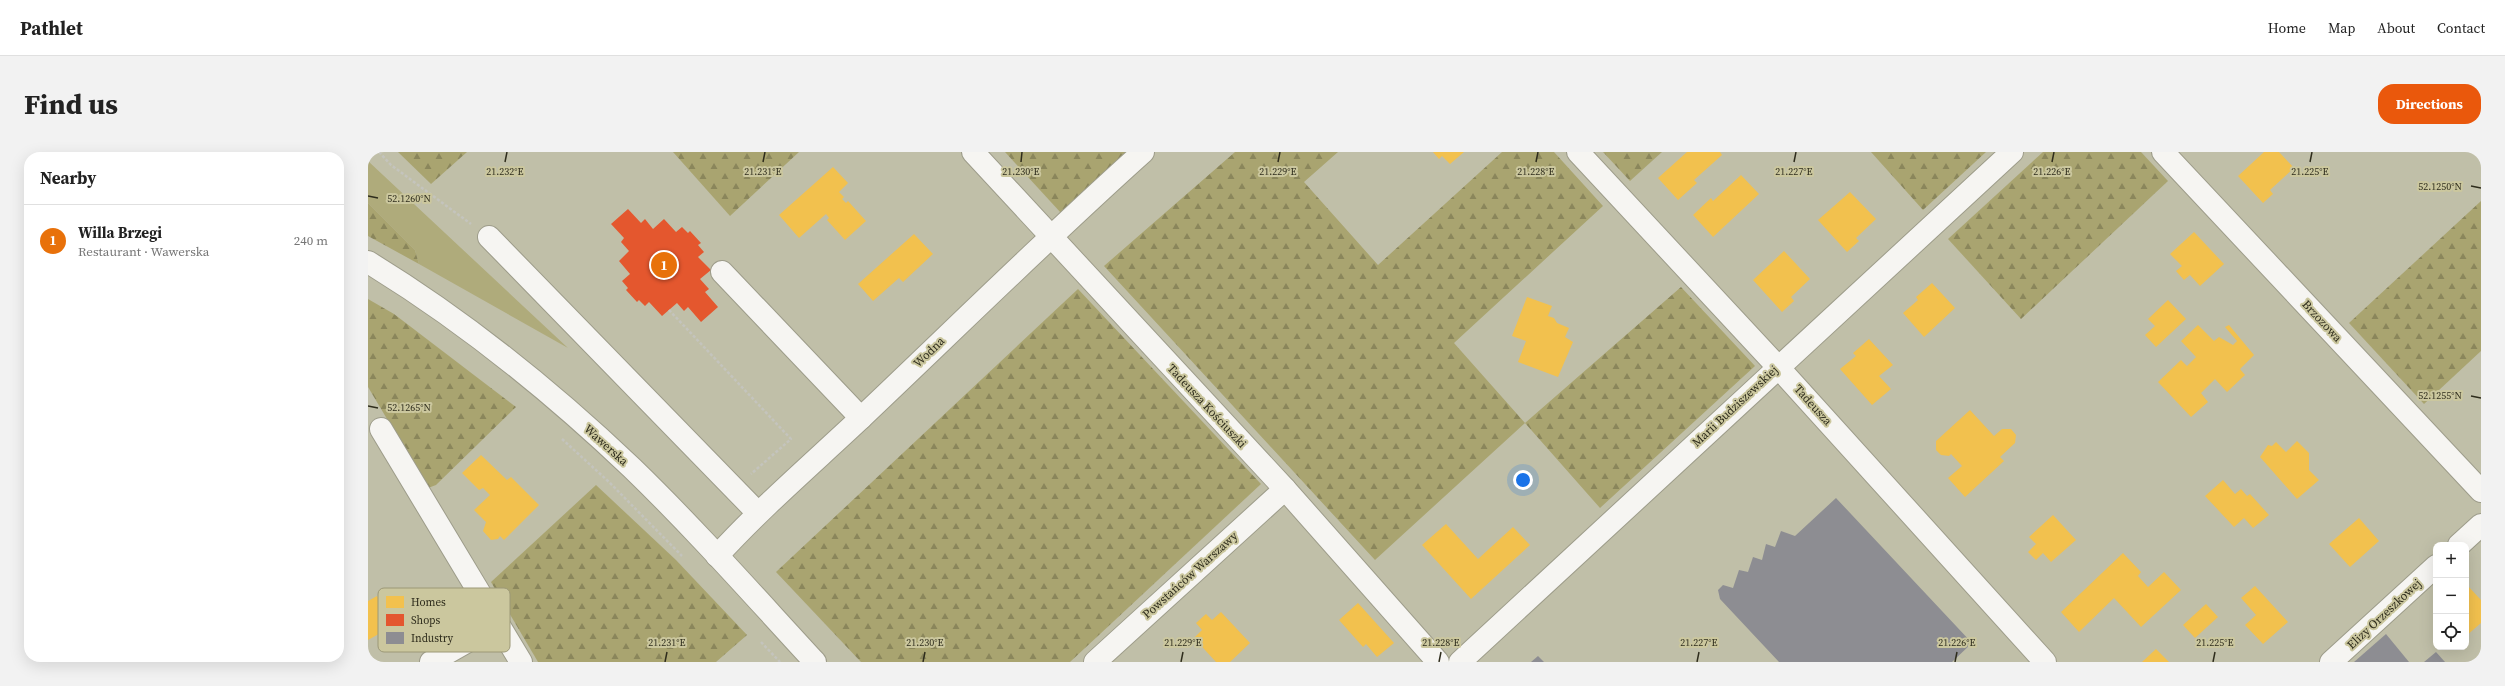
<!DOCTYPE html>
<meta charset="utf-8">
<style>
:root{--surface:#fff;--page:#f2f2f2;--text:#222;--muted:#767676;--line:#e0e0e0;--accent:#ea580c}
body{margin:0;font-family:"Source Serif 4",serif;background:var(--page);color:var(--text)}
.controls{position:absolute;right:12px;bottom:12px;display:grid;overflow:hidden;border-radius:8px;box-shadow:0 4px 16px #0002}
.controls button{width:36px;height:36px;display:grid;place-items:center;padding:0;border:0;border-bottom:1px solid var(--line);background:var(--surface);color:var(--text);font:20px sans-serif}
.you{position:absolute;left:1155px;top:328px;width:14px;height:14px;margin:-10px;border:3px solid #fff;border-radius:50%;background:#1a73e8;box-shadow:0 0 0 6px #1a73e833}
.badge{display:grid;place-items:center;width:26px;height:26px;border-radius:50%;background:var(--accent);color:#fff;font-size:13px;font-weight:700}
.pin{position:absolute;translate:-50% -50%;border:2px solid #fff;box-shadow:0 1px 4px #0006}
.list{margin:0;padding:0;list-style:none}
h2{display:flex;justify-content:space-between;align-items:center;height:52px;margin:0;padding:0 16px;font-size:17px}
h2 small{font-size:13px;font-weight:400;color:var(--muted)}
.list li{display:grid;grid-template-columns:26px 1fr auto;gap:12px;align-items:center;box-sizing:border-box;height:72px;padding:0 16px;border-top:1px solid var(--line)}
.list b{display:block;font-size:15px;white-space:nowrap}
.list p{margin:0;font-size:13px;white-space:nowrap;color:var(--muted)}
.list em{font-size:13px;font-style:normal;color:var(--muted)}
.icon{flex:none;width:22px;height:22px;fill:none;stroke:currentColor;stroke-width:2;stroke-linecap:round;stroke-linejoin:round}
.map{position:relative;flex:none;width:2113px;height:510px;overflow:hidden;border-radius:16px}
header{display:flex;align-items:center;gap:24px;box-sizing:border-box;height:56px;padding:0 20px;background:var(--surface);border-bottom:1px solid var(--line)}
header strong{font-size:19px}
nav{display:flex;gap:22px;margin-inline-start:auto;font-size:14px}
.intro{display:flex;align-items:center;justify-content:space-between;box-sizing:border-box;height:96px;padding:0 24px}
h1{margin:0;font-size:28px}
.button{padding:10px 18px;border-radius:16px;background:var(--accent);color:#fff;font-size:14px;font-weight:700}
main{display:flex;gap:24px;padding:0 24px}
aside{flex:1;background:var(--surface);border-radius:16px;box-shadow:0 4px 16px #0002}
.map>svg:first-child{display:block}
.grass{fill:#afab7b}
.forest{fill:url(#forest-firs)}
.homes{fill:#f2c14e}
.shops{fill:#e4572e}
.industry{fill:#8d8d92}
.lines{fill:none;stroke-linecap:round;stroke-linejoin:round}
.minor-casing{stroke:#9d9c8a;stroke-width:24}
.major-casing{stroke:#9d9c8a;stroke-width:24}
.path{stroke:#c4c4bd;stroke-width:2.5;stroke-dasharray:3 2;stroke-linecap:butt}
.minor{stroke:#f6f5f2;stroke-width:22}
.major{stroke:#f6f5f2;stroke-width:22}
.ticks{fill:none;stroke:#2e2c1c;stroke-width:1.5}
.labels{text-anchor:middle;stroke-width:4;stroke-linejoin:round;paint-order:stroke}
.street-label{font-size:12px;fill:#2e2c1c;stroke:#cbc79e}
.key{fill:#cbc79e;stroke:#9c9877;stroke-width:1}
.key-label{font-size:11px;fill:#2e2c1c}
.ticks-label{font-size:10px;text-anchor:middle;fill:#2e2c1c;stroke:#cbc79e;stroke-width:4;stroke-linejoin:round;paint-order:stroke}
</style>
<header>
<strong>Pathlet</strong>
<nav><a>Home</a><a>Map</a><a>About</a><a>Contact</a></nav>
</header>
<div class="intro"><h1>Find us</h1><a class="button">Directions</a></div>
<main>
<aside>
<h2>Nearby<small></small></h2>
<ul class="list">
<li><span class="badge" style="background:#e8710a">1</span><div><b>Willa Brzegi</b><p>Restaurant · Wawerska</p></div><em>240 m</em></li>
</ul>
</aside>
<div class="map">
<svg width="2113" height="510" viewBox="0 0 2113 510">
<defs>
<pattern id="forest-firs" width="22" height="20" patternUnits="userSpaceOnUse"><rect width="22" height="20" fill="#a9a470"/><path d="M5 1l3.5 6h-7zM16 11l3.5 6h-7z" fill="#8a865b"/></pattern>
</defs>
<rect width="100%" height="100%" fill="#c0bfa8"/>
<path class="grass" d="M0,9L200,196L51,112L47,98L0,51Z"/>
<g class="forest">
<path d="M30,0H99L63,32Z"/>
<path d="M305,0H431L362,64Z"/>
<path d="M637,0H760L693,61Z"/>
<path d="M867,0H970L936,30L1010,113L1134,0H1186L1235,54L1086,191L1157,271L1313,135L1387,214L1232,356L1157,271L1007,408L736,114Z"/>
<path d="M1235,0H1294L1262,29Z"/>
<path d="M1503,0H1618L1555,58Z"/>
<path d="M1675,0H1773L1800,29L1653,167L1580,87Z"/>
<path d="M2113,49V199L2056,252L1981,171Z"/>
<path d="M0,51L47,98L51,112L0,84Z"/>
<path d="M710,137L893,332L702,510H493L408,420Z"/>
<path d="M0,147L26,162L148,255L68,333L60,336L0,235Z"/>
<path d="M228,333L308,408L379,483L348,510H170L123,430Z"/>
</g>
<g class="homes">
<path d="M1065,0H1096L1082,12L1074,4L1071,7Z"/>
<path d="M1319,0H1352L1354,3L1326,28L1329,31L1310,48L1290,26Z"/>
<path d="M1896,0H1911L1926,16L1902,38L1905,42L1895,51L1870,24Z"/>
<path d="M465,15L480,31L471,40L476,45L474,47L478,51L480,49L498,69L477,88L459,68L461,66L458,62L431,86L411,63Z"/>
<path d="M1373,23L1391,42L1345,85L1325,63L1343,46L1345,49Z"/>
<path d="M1482,40L1508,67L1488,86L1491,89L1479,100L1450,68Z"/>
<path d="M1826,80L1856,112L1832,134L1822,123L1816,128L1808,119L1814,114L1802,102Z"/>
<path d="M546,82L565,102L535,130L531,126L505,149L490,132Z"/>
<path d="M1416,99L1442,127L1423,145L1426,149L1414,160L1385,128Z"/>
<path d="M1564,131L1587,156L1556,185L1535,161L1550,148L1548,145Z"/>
<path d="M1159,145L1184,154L1180,164L1186,166L1189,171L1201,176L1197,185L1205,190L1190,225L1150,210L1158,189L1144,184Z"/>
<path d="M1800,148L1818,167L1788,195L1777,183L1787,174L1780,167Z"/>
<path d="M1830,173L1846,189L1851,185L1865,193L1869,189L1857,175L1861,173L1886,203L1872,217L1877,223L1859,240L1847,227L1833,241L1840,250L1823,265L1790,230L1813,208L1819,214L1828,205L1813,189Z"/>
<path d="M1501,187L1525,213L1511,224L1523,237L1504,253L1472,217L1488,204L1485,201Z"/>
<path d="M1602,258L1626,284L1634,277H1643L1648,283L1647,291L1632,305L1636,309L1597,345L1580,326L1594,314L1583,302L1581,304L1573,303L1568,298V289Z"/>
<path d="M1929,289L1941,301V318L1951,328L1929,347L1892,305L1900,293L1904,294L1908,290L1918,300Z"/>
<path d="M113,303L139,328L143,325L171,353L136,388L132,384L130,387L123,388L115,379L118,370L106,358L122,343L115,336L111,338L94,321Z"/>
<path d="M1855,328L1867,342L1873,337L1879,344L1882,342L1901,363L1885,376L1876,366L1866,375L1837,344Z"/>
<path d="M1685,363L1708,388L1683,410L1675,401L1668,408L1660,400L1668,392L1661,385Z"/>
<path d="M1991,366L2011,389L1982,415L1961,392Z"/>
<path d="M1078,372L1110,407L1145,375L1162,393L1103,447L1054,393Z"/>
<path d="M1755,401L1773,420L1770,424L1780,435L1796,420L1813,438L1773,475L1746,446L1711,480L1693,460Z"/>
<path d="M2099,433L2113,448V471L2098,484Z"/>
<path d="M1887,434L1920,470L1895,492L1877,473L1888,463L1873,446Z"/>
<path d="M9,444L25,474L0,488V449Z"/>
<path d="M990,451L1026,491L1009,505L998,492L995,495L971,468Z"/>
<path d="M1838,452L1850,465L1827,486L1815,473Z"/>
<path d="M853,460L882,491L862,510H848L826,486L834,478L828,471L838,462L844,468Z"/>
<path d="M1788,497L1801,510H1774Z"/>
<path d="M2113,503V510H2105Z"/>
</g>
<path class="shops" d="M260,57L273,71L277,67L285,77L296,67L308,80L314,75L320,81L322,79L333,91L330,93L336,100L330,105L343,118L332,127L341,137L337,140L350,155L333,170L320,155L316,159L309,151L294,164L281,150L277,154L271,148L269,150L258,138L260,136L254,129L262,122L251,109L261,99L253,90L256,86L243,72Z"/>
<g class="industry">
<path d="M1468,346L1604,491L1584,510H1411L1352,447L1350,438L1355,433L1365,436L1371,418L1380,420L1385,405L1394,408L1398,392L1407,395L1413,379L1427,384Z"/>
<path d="M2018,482L2041,510H1986Z"/>
<path d="M2068,500L2077,510H2056Z"/>
<path d="M1170,504L1176,510H1163Z"/>
</g>
<g class="lines">
<g class="minor-casing">
<g id="minor">
<path d="M605,0L917,337L1070,510"/>
<path d="M1210,0L1410,215L1677,510"/>
<path d="M1795,0L2113,339"/>
<path d="M121,85L389,360"/>
<path d="M354,120L493,266"/>
<path d="M13,277L153,510"/>
<path d="M2091,393L2113,373"/>
<path d="M349,404C395,354 444,312 493,266C587,177 679,86 775,0"/>
<path d="M63,510L130,472"/>
<path d="M727,510L917,337"/>
<path d="M1092,510L1644,0"/>
<path d="M1963,510L2068,414"/>
</g>
</g>
<g class="major-casing">
<path id="major" d="M0,110C95,168 183,239 264,316C328,378 387,445 447,510"/>
</g>
<g class="path">
<path d="M11,0L23,13L103,72"/>
<path d="M301,158L423,287L383,322"/>
<path d="M194,287L241,330L314,404"/>
<path d="M393,490L412,510"/>
</g>
<use href="#minor" class="minor"/>
<use href="#major" class="major"/>
</g>
<path class="ticks" d="M137,10L139,0M395,10L397,0M653,10L654,0M910,10L912,0M1168,10L1170,0M1426,10L1428,0M1684,10L1686,0M1942,10L1944,0M2103,34L2113,36M0,44L10,46M2103,244L2113,246M0,254L10,256M297,510L299,500M555,510L557,500M813,510L815,500M1071,510L1073,500M1329,510L1331,500M1587,510L1589,500M1845,510L1847,500"/>
<g class="labels">
<g class="street-label">
<text transform="translate(1954 169) rotate(47)" y="4">Brzozowa</text>
<text transform="translate(561 200) rotate(-44)" y="4">Wodna</text>
<text transform="translate(1445 253) rotate(48)" y="4">Tadeusza</text>
<text transform="translate(839 254) rotate(47)" y="4">Tadeusza Kościuszki</text>
<text transform="translate(1367 254) rotate(-43)" y="4">Marii Budziszewskiej</text>
<text transform="translate(238 293) rotate(42)" y="4">Wawerska</text>
<text transform="translate(822 423) rotate(-42)" y="4">Powstańców Warszawy</text>
<text transform="translate(2016 462) rotate(-43)" y="4">Elizy Orzeszkowej</text>
</g>
</g>
<rect x="10" y="436" width="132" height="64" rx="6" class="key"/>
<rect x="18" y="444" width="18" height="12" fill="#f2c14e"/>
<rect x="18" y="462" width="18" height="12" fill="#e4572e"/>
<rect x="18" y="480" width="18" height="12" fill="#8d8d92"/>
<g class="key-label">
<text x="43" y="454">Homes</text>
<text x="43" y="472">Shops</text>
<text x="43" y="490">Industry</text>
</g>
<g class="ticks-label">
<text x="137" y="23">21.232°E</text>
<text x="395" y="23">21.231°E</text>
<text x="653" y="23">21.230°E</text>
<text x="910" y="23">21.229°E</text>
<text x="1168" y="23">21.228°E</text>
<text x="1426" y="23">21.227°E</text>
<text x="1684" y="23">21.226°E</text>
<text x="1942" y="23">21.225°E</text>
<text x="2072" y="38">52.1250°N</text>
<text x="41" y="50">52.1260°N</text>
<text x="2072" y="247">52.1255°N</text>
<text x="41" y="259">52.1265°N</text>
<text x="299" y="494">21.231°E</text>
<text x="557" y="494">21.230°E</text>
<text x="815" y="494">21.229°E</text>
<text x="1073" y="494">21.228°E</text>
<text x="1331" y="494">21.227°E</text>
<text x="1589" y="494">21.226°E</text>
<text x="1847" y="494">21.225°E</text>
</g>
</svg>
<div class="controls">
<button>+</button>
<button>−</button>
<button><svg class="icon" aria-label="locate" viewBox="0 0 24 24"><circle cx="12" cy="12" r="6"/><path d="M12 2v4M12 18v4M2 12h4M18 12h4"/></svg></button>
</div>
<div class="you"></div>
<div class="pin badge" style="left:296px;top:113px;background:#e8710a">1</div>
</div>
</main>
